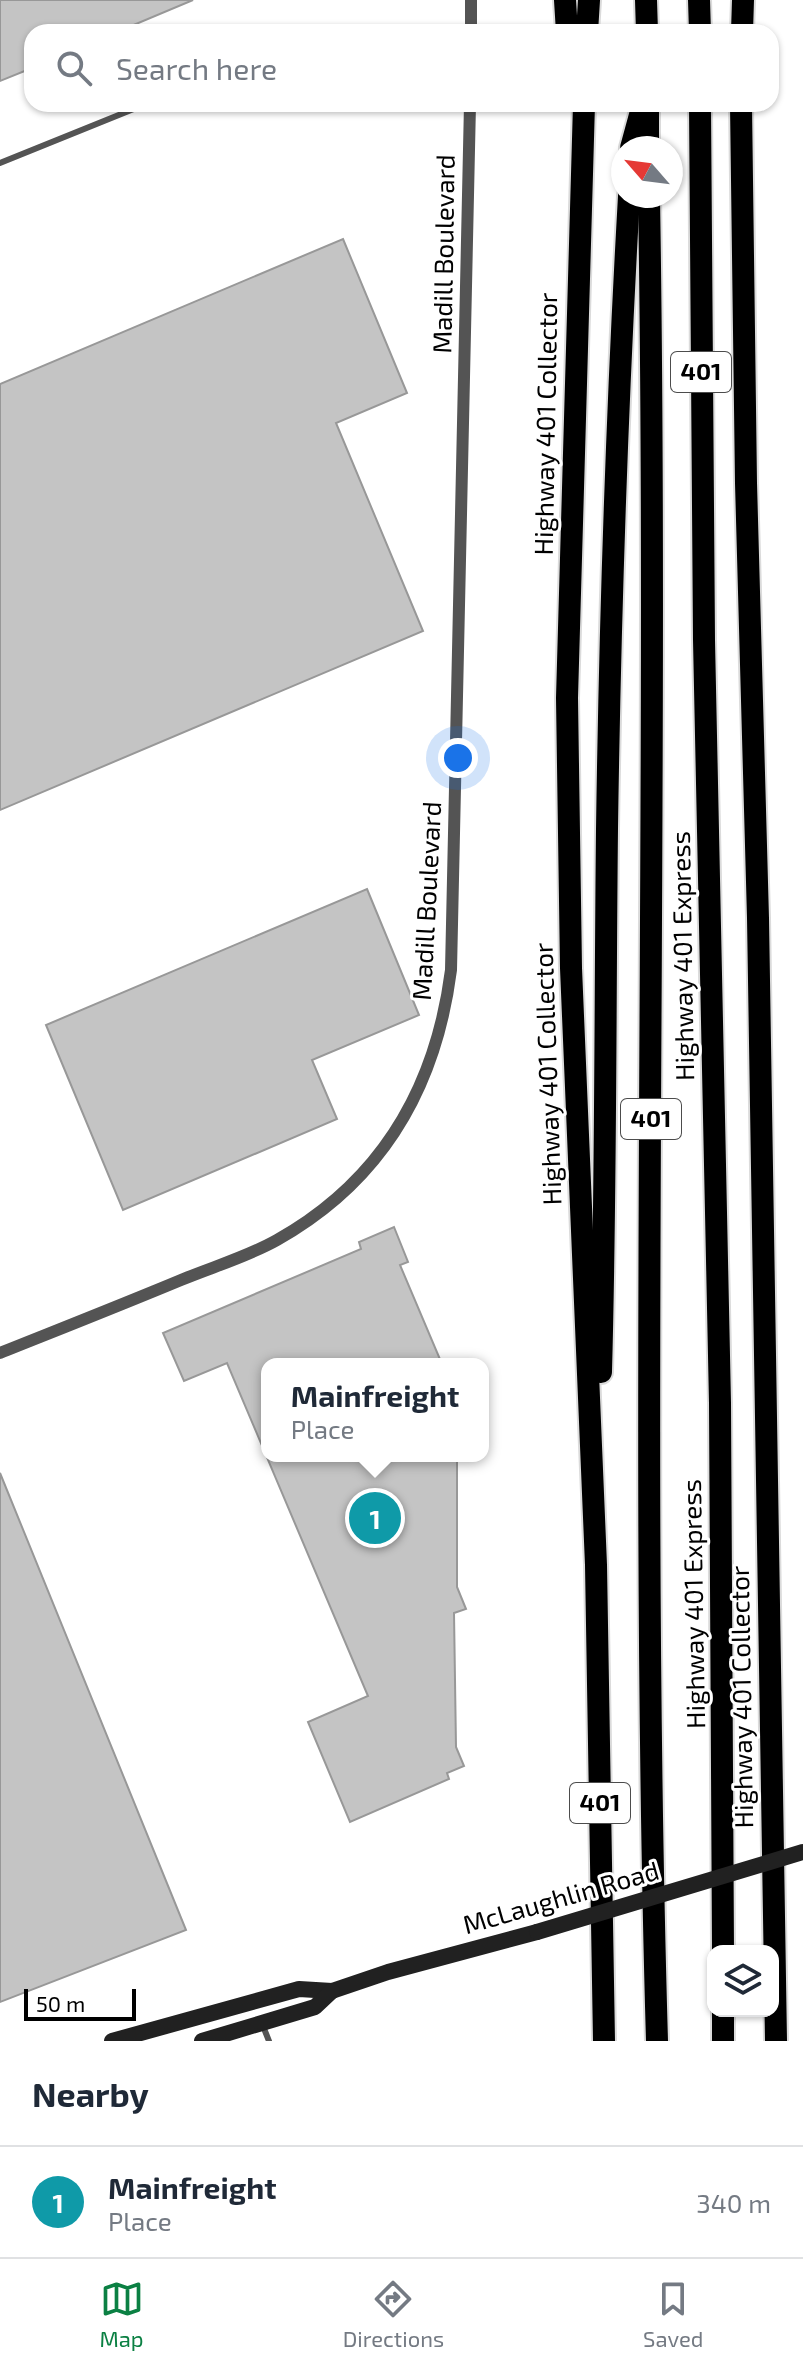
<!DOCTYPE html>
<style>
:root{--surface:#fff;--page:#f2f2f3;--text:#1f2937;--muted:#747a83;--line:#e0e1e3;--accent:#0b8043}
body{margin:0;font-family:"Exo 2",sans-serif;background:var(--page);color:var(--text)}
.controls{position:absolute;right:24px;bottom:24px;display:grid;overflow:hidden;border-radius:16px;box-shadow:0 2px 6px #0004}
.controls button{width:72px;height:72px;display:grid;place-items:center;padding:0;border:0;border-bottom:2px solid var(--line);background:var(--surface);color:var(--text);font:40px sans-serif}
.compass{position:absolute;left:611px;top:136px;width:72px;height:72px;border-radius:50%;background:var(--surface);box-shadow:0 2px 6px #0004;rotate:298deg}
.scale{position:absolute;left:24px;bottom:20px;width:112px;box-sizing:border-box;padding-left:8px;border:4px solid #000;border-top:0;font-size:22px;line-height:28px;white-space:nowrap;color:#000;-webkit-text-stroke:6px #fff;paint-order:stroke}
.you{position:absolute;left:458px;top:758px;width:28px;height:28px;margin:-20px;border:6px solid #fff;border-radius:50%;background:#1a73e8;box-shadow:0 0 0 12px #1a73e833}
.badge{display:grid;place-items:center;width:52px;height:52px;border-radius:50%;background:var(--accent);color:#fff;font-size:26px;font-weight:700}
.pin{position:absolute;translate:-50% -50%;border:4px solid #fff;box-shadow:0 2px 8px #0006}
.popup{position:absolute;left:261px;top:1358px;width:228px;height:104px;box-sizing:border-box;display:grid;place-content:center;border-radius:16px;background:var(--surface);filter:drop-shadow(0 2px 6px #0005);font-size:26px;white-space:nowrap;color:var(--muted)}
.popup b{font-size:30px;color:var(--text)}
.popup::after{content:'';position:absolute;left:50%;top:100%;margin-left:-16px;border:16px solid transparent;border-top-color:var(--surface)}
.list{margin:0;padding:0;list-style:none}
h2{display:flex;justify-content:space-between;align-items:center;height:104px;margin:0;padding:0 32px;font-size:34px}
h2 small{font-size:26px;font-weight:400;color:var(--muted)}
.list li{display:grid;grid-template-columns:52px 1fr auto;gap:24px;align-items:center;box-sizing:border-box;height:112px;padding:0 32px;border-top:2px solid var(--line)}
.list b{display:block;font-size:30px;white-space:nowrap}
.list p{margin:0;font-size:26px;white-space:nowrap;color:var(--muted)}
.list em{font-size:26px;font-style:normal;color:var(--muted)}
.icon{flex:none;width:44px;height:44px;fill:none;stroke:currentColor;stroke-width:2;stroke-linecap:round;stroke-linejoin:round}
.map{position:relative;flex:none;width:803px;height:2041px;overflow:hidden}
.search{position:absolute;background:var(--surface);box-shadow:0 2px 6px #0004;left:24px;right:24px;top:24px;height:88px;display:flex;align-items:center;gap:20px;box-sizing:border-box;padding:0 28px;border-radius:24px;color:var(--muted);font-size:30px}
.sheet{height:216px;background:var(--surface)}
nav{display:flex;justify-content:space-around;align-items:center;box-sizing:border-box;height:112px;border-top:2px solid var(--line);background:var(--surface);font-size:22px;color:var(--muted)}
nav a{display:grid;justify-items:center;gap:4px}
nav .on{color:var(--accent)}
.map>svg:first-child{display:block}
.building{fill:#c4c4c4;stroke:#989898;stroke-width:2}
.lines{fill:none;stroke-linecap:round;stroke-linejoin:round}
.highway-casing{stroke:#dbdbdb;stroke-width:26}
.lane{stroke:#545454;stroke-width:6}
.street{stroke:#545454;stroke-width:12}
.secondary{stroke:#212121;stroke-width:16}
.highway{stroke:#000;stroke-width:22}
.secondary-bridge{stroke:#212121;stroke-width:16}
.labels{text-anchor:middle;stroke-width:6;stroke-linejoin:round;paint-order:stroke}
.shield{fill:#fff;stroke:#4c4c4c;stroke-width:2}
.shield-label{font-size:24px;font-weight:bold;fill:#000}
.street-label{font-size:26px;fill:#000;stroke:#fff}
</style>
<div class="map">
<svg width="803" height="2041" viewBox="0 0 803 2041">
<rect width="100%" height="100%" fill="#fff"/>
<g class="building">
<path d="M0,0H193L117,32H32V68L0,81Z"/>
<path d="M343,239L407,393L336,423L423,631L0,810V384Z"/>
<path d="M367,889L419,1015L312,1060L337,1119L123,1210L46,1025Z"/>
<path d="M394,1227L408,1262L400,1265L442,1364H267V1456H457V1587L466,1609L454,1613L456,1747L464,1766L447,1773L449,1779L350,1822L308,1722L368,1696L227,1363L184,1381L163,1333L361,1249L359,1242Z"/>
<path d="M0,1473L186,1930L0,2002Z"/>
</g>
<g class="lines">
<g class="highway-casing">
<g id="highway">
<path d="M565,0L567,32"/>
<path d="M646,0L647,32"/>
<path d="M699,0L700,32"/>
<path d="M587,32L589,0"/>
<path d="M742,32L743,0"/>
<path d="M584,104L567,698L571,968L596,1565L604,2041"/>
<path d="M700,104L704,640L720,1403L723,1951"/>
<path d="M741,104L746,483L758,918L776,2041"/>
<path d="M648,113V148"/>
<path d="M631,148L643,104"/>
<path d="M649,196C659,811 639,1426 657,2041"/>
<path d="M601,1372C606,1191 605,1010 607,829C610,618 617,407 629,196"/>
<path d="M723,2041V2011"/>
</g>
</g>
<g class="lane">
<path d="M0,163L146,104"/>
<path d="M263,2026L269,2041"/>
</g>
<g class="street">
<path d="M471,0V32"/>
<path d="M0,1353C60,1329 121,1305 181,1280C212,1267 247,1257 277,1240C382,1181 436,1087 451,970L470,104"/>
</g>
<g class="secondary">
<path d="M112,2041L299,1989L332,1991L388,1972L537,1932"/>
<path d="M202,2041L315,2007L332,1991"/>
</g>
<use href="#highway" class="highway"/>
<path class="secondary-bridge" d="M537,1932L803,1852"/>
</g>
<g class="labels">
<g class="shield">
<rect x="671" y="352" width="60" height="40" rx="6"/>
<rect x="621" y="1099" width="60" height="40" rx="6"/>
<rect x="570" y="1783" width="60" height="40" rx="6"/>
</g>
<g class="shield-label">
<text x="701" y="380">401</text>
<text x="651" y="1127">401</text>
<text x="600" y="1811">401</text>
</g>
<g class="street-label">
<text transform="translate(444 254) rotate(-89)" y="9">Madill Boulevard</text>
<text transform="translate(546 424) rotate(-89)" y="9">Highway 401 Collector</text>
<text transform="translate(427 901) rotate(-87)" y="9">Madill Boulevard</text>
<text transform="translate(683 956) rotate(-91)" y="9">Highway 401 Express</text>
<text transform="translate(548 1074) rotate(-92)" y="9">Highway 401 Collector</text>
<text transform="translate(694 1604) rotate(-91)" y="9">Highway 401 Express</text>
<text transform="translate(742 1697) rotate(-91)" y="9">Highway 401 Collector</text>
<text transform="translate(561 1898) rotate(-16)" y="9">McLaughlin Road</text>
</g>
</g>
</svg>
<div class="controls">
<button><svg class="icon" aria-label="layers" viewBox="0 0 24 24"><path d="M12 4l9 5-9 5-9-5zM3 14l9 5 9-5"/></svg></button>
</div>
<svg class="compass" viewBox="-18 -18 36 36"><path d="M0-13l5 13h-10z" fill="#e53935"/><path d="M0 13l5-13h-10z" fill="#747a83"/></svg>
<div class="scale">50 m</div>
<div class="you"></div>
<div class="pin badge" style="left:375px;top:1518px;background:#0f9aa8">1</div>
<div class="popup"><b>Mainfreight</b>Place</div>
<div class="search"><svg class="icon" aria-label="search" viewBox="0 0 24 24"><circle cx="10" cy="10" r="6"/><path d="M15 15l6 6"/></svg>Search here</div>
</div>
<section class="sheet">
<h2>Nearby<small></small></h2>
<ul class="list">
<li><span class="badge" style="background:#0f9aa8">1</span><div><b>Mainfreight</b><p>Place</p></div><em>340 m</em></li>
</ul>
</section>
<nav>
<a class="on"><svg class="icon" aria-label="map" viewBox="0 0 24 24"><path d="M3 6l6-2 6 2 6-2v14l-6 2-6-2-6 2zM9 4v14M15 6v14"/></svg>Map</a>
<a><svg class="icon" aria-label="directions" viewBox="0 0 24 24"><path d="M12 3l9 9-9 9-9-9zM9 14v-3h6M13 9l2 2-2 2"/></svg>Directions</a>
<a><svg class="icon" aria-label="saved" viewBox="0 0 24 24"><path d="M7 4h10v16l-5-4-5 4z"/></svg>Saved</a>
</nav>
